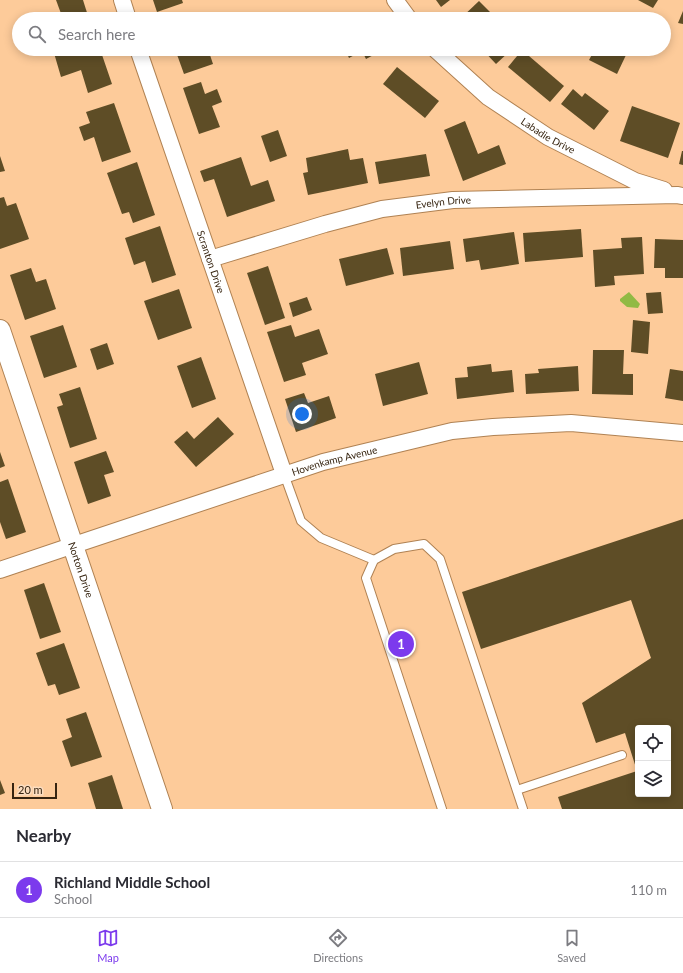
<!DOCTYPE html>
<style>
:root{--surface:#fff;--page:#f2f2f3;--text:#2b2b33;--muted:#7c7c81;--line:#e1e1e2;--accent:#7c3aed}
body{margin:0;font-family:Lato,sans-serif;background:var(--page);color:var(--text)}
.controls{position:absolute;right:12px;bottom:12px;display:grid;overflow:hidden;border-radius:4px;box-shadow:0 2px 10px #0003}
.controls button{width:36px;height:36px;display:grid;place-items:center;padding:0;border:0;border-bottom:1px solid var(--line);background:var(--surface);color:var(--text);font:20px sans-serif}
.scale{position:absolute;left:12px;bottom:10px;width:45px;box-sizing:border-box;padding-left:4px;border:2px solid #362410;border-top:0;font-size:11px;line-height:14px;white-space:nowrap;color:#362410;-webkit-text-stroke:3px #fbddc0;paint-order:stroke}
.you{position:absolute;left:302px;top:414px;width:14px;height:14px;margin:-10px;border:3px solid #fff;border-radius:50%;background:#1a73e8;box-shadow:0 0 0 6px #1a73e833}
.badge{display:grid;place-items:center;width:26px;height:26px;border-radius:50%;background:var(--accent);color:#fff;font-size:13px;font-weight:700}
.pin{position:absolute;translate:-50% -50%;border:2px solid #fff;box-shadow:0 1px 4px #0006}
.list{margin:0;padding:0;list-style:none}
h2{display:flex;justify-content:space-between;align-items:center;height:52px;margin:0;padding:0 16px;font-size:17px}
h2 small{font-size:13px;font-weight:400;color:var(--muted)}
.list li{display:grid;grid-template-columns:26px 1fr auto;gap:12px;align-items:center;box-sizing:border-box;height:56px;padding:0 16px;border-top:1px solid var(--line)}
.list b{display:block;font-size:15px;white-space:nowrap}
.list p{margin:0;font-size:13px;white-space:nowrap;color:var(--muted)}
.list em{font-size:13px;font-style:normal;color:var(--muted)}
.icon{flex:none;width:22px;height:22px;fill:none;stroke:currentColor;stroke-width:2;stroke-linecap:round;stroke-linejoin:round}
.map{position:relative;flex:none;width:683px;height:809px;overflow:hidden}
.search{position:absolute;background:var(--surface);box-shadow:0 2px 10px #0003;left:12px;right:12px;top:12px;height:44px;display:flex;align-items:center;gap:10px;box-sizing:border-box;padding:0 14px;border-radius:22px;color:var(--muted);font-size:15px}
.sheet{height:108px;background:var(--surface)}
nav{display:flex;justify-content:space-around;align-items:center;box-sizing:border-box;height:56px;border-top:1px solid var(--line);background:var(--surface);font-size:11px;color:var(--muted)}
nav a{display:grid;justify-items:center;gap:2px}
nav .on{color:var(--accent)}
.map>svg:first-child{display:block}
.water{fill:#91ba44}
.building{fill:#5e4d26;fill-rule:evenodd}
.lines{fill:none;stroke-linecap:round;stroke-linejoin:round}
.service-casing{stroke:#b08253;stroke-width:10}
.minor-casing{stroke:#b08253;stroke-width:18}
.tertiary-casing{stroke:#b08253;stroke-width:22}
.service{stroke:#fff;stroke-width:8}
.minor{stroke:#fff;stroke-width:16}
.tertiary{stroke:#fff;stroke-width:20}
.labels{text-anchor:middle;stroke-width:4;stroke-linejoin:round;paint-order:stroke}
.street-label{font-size:10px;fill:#362410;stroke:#fbddc0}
</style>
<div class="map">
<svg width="683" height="809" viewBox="0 0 683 809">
<rect width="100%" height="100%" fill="#fdcb9a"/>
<path class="water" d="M629,292L640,304L638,308L627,307L620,301V299Z"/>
<g class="building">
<path d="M56,0H83L89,19H63Z"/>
<path d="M153,0H182L183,3L157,12Z"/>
<path d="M436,0H450L441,7Z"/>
<path d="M638,0H658L653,8Z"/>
<path d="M479,1L497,19H460Z"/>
<path d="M683,11V24L678,23Z"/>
<path d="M195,12L197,19H177Z"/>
<path d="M66,49H100L112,84L88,93L81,70L61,77L54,53Z"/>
<path d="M175,49H208L213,64L184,74Z"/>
<path d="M345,49H385L366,59L362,51L349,58Z"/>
<path d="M482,49H512L496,64Z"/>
<path d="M595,49H614L626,55L617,74L589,60Z"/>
<path d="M522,50L564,86L550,102L508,67Z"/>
<path d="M397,67L439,101L425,118L383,84Z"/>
<path d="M201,82L205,94L217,89L222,102L212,106L220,127L199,134L183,88Z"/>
<path d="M573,89L582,97L585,93L609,111L594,130L561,104Z"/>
<path d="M114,103L131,152L102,162L94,137L84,141L79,127L90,123L86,112Z"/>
<path d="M632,106L680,123L668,158L620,141Z"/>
<path d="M465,121L478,154L499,145L506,164L463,181L444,130Z"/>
<path d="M278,130L287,156L270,162L261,136Z"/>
<path d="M348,149L350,160L363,158L368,183L308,195L303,173L308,172L306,158Z"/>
<path d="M682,151H683V165L679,164Z"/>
<path d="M426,154L430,176L379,184L375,162Z"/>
<path d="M0,156L5,171L0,172Z"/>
<path d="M241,157L251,186L268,180L275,201L227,217L214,179L204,182L200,171Z"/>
<path d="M137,162L155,215L133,223L129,212L122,214L107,173Z"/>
<path d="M4,197L7,206L16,203L29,239L0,249V198Z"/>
<path d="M160,226L176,275L152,283L145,261L134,265L125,238Z"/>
<path d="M581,229L583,257L525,262L523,233Z"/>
<path d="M514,232L519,264L481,270L479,260L466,262L463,239Z"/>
<path d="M642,237L644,274L614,276L615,285L595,287L593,250L622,248L621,238Z"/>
<path d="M655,239L683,240V278H665V268H654Z"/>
<path d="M450,241L454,269L403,276L400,248Z"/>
<path d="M387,248L394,274L346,286L339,259Z"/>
<path d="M268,266L285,318L265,325L247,273Z"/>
<path d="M31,268L36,282L46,279L56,309L25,320L10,275Z"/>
<path d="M179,289L192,328L158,340L144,301Z"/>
<path d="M661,292L663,313L648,314L646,293Z"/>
<path d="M307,297L312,310L293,317L289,303Z"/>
<path d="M633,320L650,322L648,354L631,352Z"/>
<path d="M63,325L77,367L44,378L30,336Z"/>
<path d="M291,325L295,337L319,329L328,354L302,363L306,375L284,382L267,332Z"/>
<path d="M107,343L114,364L97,370L90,349Z"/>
<path d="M593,350H624L623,374H633V395L592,394Z"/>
<path d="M201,357L216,399L192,408L177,366Z"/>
<path d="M419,362L428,394L383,406L375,374Z"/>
<path d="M491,364L492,372L512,370L514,392L457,399L455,378L468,377L467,367Z"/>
<path d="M578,366L579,391L526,394L525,374L539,373L538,369Z"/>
<path d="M670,369L683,371V401L665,398Z"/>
<path d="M80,387L97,439L70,448L57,407L63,405L59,394Z"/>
<path d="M304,393L308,403L329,396L336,418L296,432L285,399Z"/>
<path d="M218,417L234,434L196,467L174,442L187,431L194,439Z"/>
<path d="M106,451L114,472L104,475L111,496L88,504L74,462Z"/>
<path d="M0,452L5,466L0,468Z"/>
<path d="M8,479L26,532L6,539L0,522V482Z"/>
<path d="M683,519V809H562L558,797L637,771L625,733L596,743L582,703L651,658L631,600L481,649L462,592ZM638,728H668V794H638Z"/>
<path d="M44,583L61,632L40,639L24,590Z"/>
<path d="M64,643L80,688L59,695L55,684L48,686L36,653Z"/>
<path d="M86,712L102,757L71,767L62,741L72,737L66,719Z"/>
<path d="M112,775L123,809H96L88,783Z"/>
<path d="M0,780L5,793L0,795Z"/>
</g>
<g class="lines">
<g class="service-casing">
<g id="service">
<path d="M284,474L301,521L321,538L374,560"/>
<path d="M517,790L622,755"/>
<path d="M442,809L366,578L374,560L394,549L424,544L440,559L523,809"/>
</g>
</g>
<g class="minor-casing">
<g id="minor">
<path d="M122,0L128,19"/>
<path d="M395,0L409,19"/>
<path id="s1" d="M138,49L284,474"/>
<path id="s2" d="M435,49L488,97L548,137L635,181L664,190"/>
<path id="s3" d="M210,259L325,224L382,209L453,200L677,195L683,196"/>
<path id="s4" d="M0,570L74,545L323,462L452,431L493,427L571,423L683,433"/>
</g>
</g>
<g class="tertiary-casing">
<g id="tertiary">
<path id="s5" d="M0,330L162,809"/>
</g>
</g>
<use href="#service" class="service"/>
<use href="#minor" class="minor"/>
<use href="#tertiary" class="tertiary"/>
</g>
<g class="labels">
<g class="street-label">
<text dy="4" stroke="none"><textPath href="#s2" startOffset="143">Labadie Drive</textPath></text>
<text dy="4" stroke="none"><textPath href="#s3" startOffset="241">Evelyn Drive</textPath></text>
<text dy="4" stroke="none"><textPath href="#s1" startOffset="225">Scranton Drive</textPath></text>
<text dy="4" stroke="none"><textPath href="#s4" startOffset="352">Hovenkamp Avenue</textPath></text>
<text dy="4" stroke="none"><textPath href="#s5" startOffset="253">Norton Drive</textPath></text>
</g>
</g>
</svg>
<div class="controls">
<button><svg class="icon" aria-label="locate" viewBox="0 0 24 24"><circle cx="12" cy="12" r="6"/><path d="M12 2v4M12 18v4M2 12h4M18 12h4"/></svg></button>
<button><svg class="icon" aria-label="layers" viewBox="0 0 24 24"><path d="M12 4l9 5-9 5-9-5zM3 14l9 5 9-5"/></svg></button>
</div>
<div class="scale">20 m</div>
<div class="you"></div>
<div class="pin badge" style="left:401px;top:644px">1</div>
<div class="search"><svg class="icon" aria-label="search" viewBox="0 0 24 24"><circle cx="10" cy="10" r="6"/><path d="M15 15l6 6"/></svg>Search here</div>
</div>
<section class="sheet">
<h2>Nearby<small></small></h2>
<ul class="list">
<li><span class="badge">1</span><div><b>Richland Middle School</b><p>School</p></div><em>110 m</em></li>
</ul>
</section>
<nav>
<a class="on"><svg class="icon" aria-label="map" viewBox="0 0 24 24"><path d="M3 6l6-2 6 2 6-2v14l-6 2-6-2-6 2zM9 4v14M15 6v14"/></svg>Map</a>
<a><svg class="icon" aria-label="directions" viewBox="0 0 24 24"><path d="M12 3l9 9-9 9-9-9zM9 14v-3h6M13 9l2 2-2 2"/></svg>Directions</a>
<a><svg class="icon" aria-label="saved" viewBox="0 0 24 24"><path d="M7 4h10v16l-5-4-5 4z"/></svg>Saved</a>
</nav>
